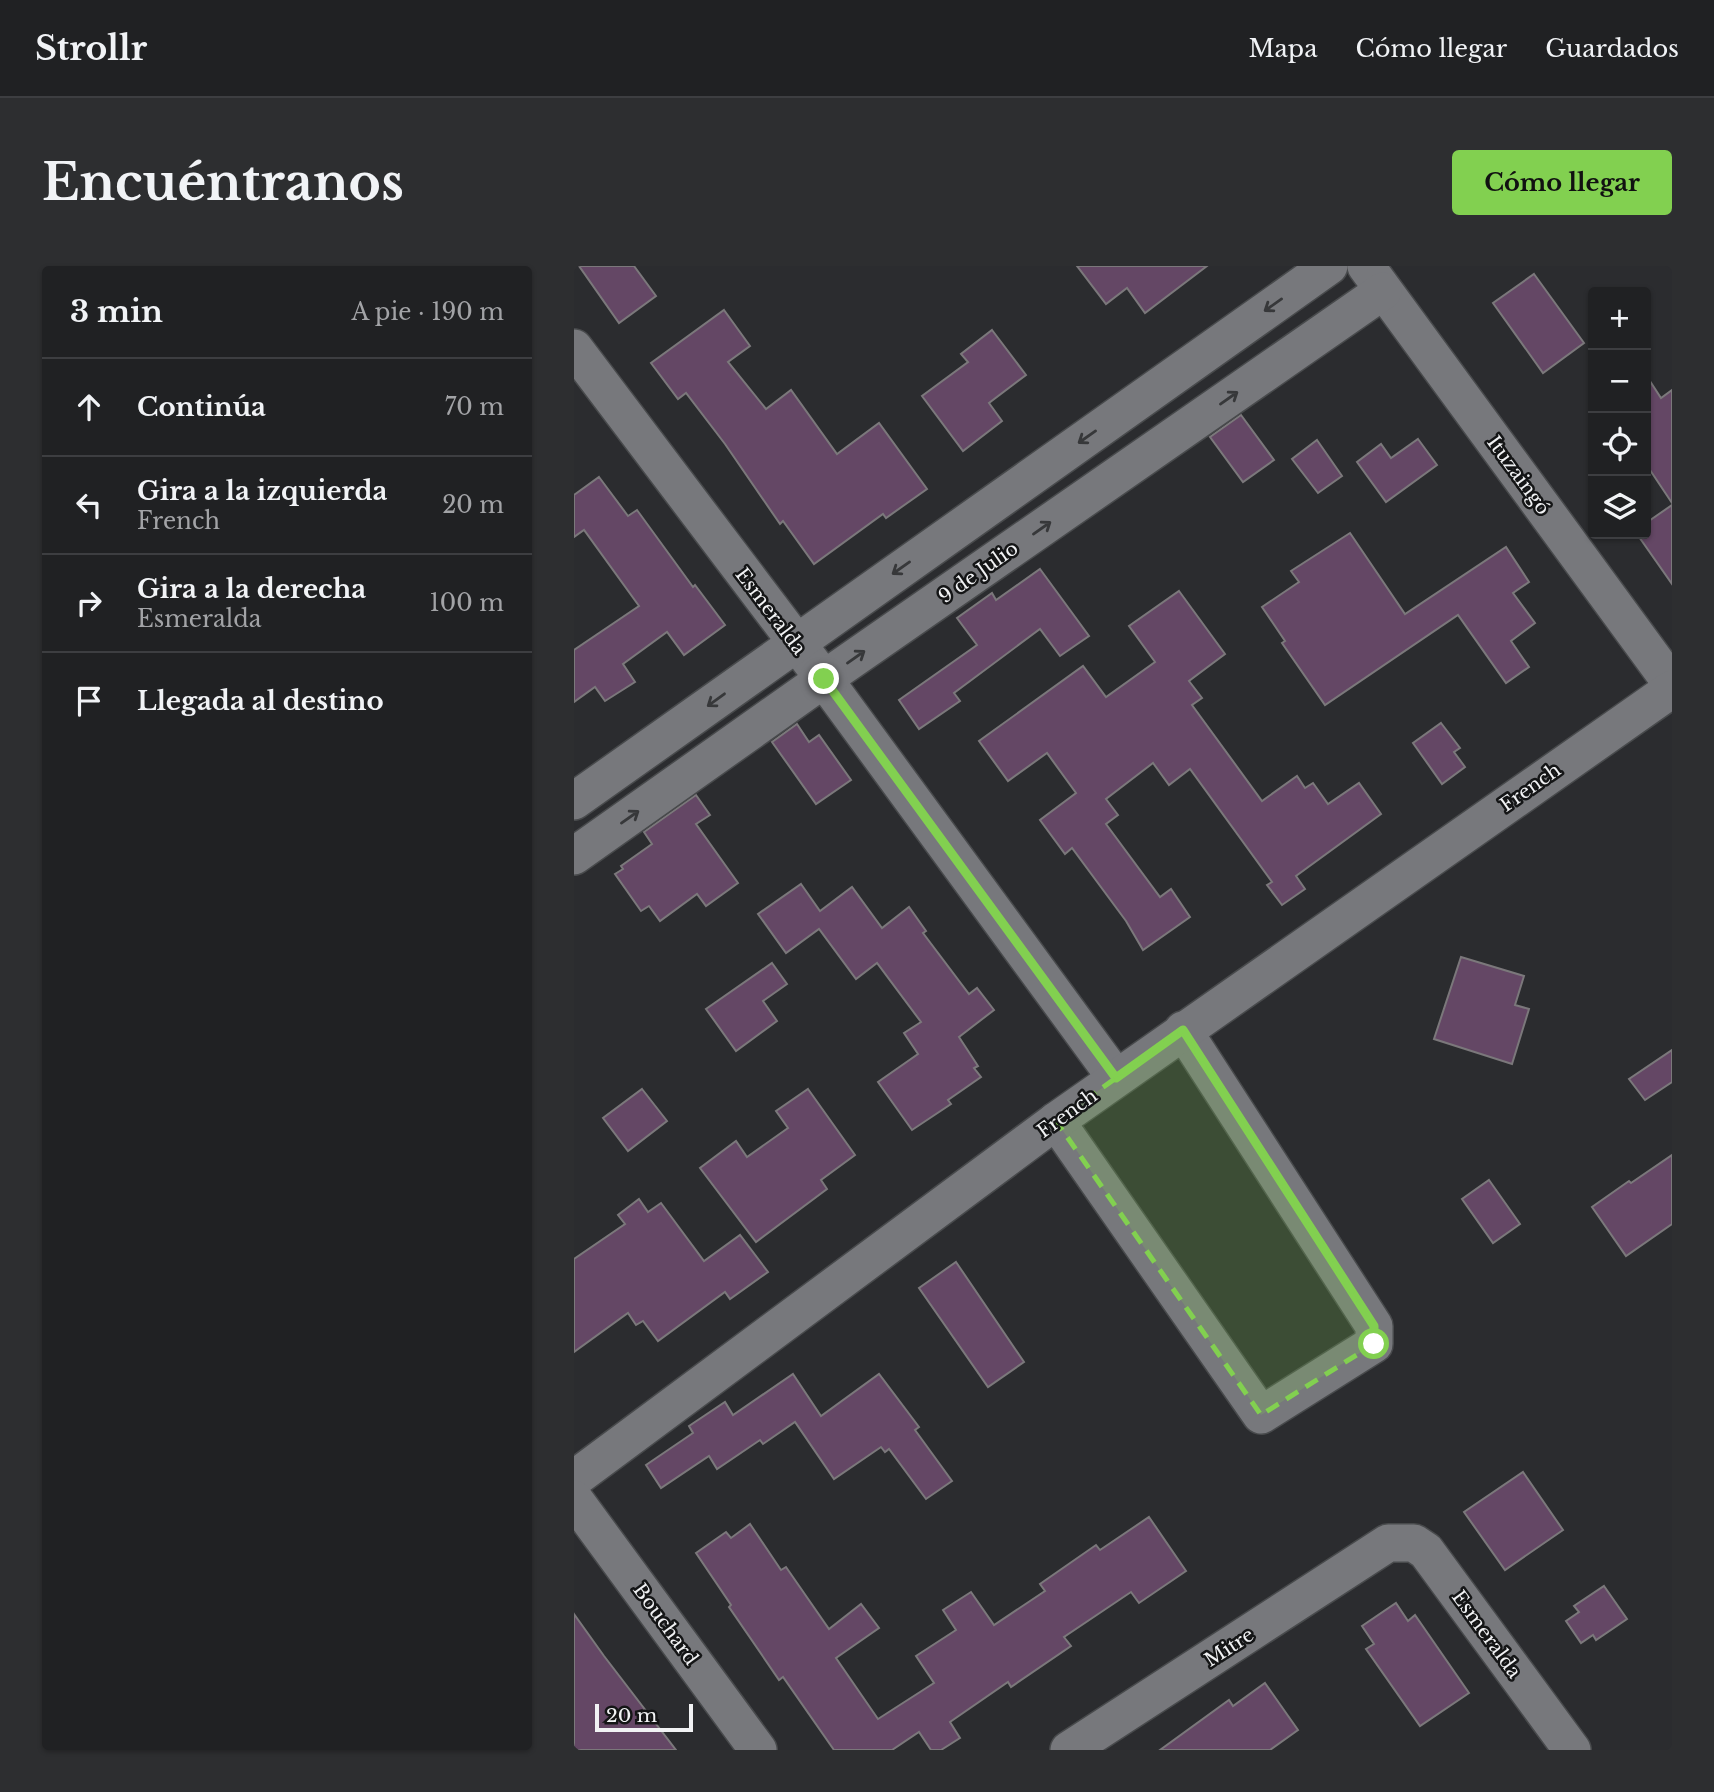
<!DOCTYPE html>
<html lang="es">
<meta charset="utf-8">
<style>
:root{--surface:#202123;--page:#2d2e30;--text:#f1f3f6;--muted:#a2a3a6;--line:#3d3e41;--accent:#82d050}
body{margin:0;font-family:"Libre Baskerville",serif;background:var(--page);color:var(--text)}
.controls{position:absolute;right:21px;top:21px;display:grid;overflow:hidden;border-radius:7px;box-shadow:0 2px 5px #0004}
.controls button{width:63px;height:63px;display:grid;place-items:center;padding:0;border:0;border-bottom:2px solid var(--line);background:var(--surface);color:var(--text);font:35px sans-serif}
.scale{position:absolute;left:21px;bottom:18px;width:98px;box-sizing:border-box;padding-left:7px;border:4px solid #f1f2f4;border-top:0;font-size:19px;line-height:24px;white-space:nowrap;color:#f1f2f4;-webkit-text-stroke:5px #141516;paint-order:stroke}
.stop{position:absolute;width:21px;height:21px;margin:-16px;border:5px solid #82d050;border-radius:50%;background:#fff}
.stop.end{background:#82d050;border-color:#fff;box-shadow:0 2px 7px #0008}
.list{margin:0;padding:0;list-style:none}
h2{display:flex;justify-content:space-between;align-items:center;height:91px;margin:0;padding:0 28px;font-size:30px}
h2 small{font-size:23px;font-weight:400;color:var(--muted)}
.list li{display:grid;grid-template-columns:46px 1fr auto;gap:21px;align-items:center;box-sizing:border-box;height:98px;padding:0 28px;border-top:2px solid var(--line)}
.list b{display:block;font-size:26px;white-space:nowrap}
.list p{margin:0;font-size:23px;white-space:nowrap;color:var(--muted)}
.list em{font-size:23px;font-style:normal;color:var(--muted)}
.icon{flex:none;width:38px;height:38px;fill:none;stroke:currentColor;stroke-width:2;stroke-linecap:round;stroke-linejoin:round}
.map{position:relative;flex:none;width:1098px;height:1484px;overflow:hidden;border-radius:7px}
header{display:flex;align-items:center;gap:42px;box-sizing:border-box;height:98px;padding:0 35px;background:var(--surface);border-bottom:2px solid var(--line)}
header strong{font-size:33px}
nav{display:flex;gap:38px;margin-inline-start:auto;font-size:24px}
.intro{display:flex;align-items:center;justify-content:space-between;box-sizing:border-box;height:168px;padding:0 42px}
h1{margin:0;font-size:49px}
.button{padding:18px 32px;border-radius:7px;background:var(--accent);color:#111;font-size:24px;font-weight:700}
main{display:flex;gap:42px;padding:0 42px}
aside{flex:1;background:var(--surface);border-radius:7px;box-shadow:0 2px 5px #0004}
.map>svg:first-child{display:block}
.building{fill:#644765;stroke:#7b787b;stroke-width:2}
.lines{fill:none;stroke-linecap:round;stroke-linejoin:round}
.minor-casing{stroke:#484a4c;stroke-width:40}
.minor{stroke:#77787c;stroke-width:37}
.oneway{stroke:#37383a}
.route{stroke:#82d050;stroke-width:9}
.marked{fill:#82d050;fill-opacity:0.2;stroke:#82d050;stroke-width:5;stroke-dasharray:14 9;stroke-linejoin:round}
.labels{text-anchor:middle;stroke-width:5;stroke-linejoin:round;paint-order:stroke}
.street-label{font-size:19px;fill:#f1f2f4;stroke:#141516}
</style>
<header>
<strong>Strollr</strong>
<nav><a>Mapa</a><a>Cómo llegar</a><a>Guardados</a></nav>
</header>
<div class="intro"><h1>Encuéntranos</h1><a class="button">Cómo llegar</a></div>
<main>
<aside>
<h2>3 min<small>A pie · 190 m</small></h2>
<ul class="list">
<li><svg class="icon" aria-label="ahead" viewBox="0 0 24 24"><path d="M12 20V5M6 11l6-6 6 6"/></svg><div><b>Continúa</b></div><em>70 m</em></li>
<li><svg class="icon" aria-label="left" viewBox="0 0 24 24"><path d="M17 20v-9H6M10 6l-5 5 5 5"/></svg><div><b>Gira a la izquierda</b><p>French</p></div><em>20 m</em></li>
<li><svg class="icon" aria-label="right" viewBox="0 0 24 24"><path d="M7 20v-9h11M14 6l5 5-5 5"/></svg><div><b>Gira a la derecha</b><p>Esmeralda</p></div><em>100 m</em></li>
<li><svg class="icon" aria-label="arrive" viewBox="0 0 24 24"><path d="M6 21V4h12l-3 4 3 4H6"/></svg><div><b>Llegada al destino</b></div></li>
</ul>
</aside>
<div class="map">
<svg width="1098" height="1484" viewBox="0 0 1098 1484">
<rect width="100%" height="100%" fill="#2b2c2f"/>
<g class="building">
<path d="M5,0H60L82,30L45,57Z"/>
<path d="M503,0H633L571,47L553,22L532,38Z"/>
<path d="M960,8L1010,77L969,107L919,37Z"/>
<path d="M150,44L176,80L154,96L192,143L217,124L263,188L305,157L353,223L312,252L309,248L240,298L209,255L206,258L151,178L112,127L104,133L77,97Z"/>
<path d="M418,64L452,109L415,137L428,155L389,185L348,130L394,96L387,88Z"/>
<path d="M1072,109L1087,132L1098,124V237L1072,198Z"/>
<path d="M667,149L700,194L669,216L636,171Z"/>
<path d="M844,173L863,199L812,236L783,196L807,178L817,192Z"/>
<path d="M743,174L768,210L744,227L718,193Z"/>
<path d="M25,211L54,250L63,244L119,321L121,319L151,359L110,389L93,366L49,398L61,416L31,435L21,421L0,436V384L65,340L10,264L0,271V229Z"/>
<path d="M1098,239V318L1063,268H1072V257Z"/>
<path d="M776,267L831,348L932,281L955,316L939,327L961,357L937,375L955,401L932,417L884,349L751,439L708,377L711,375L688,341L725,316L717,305Z"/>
<path d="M466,303L515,370L486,390L466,363L380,427L386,435L345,463L325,434L403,379L383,352L418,327L422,334Z"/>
<path d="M605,325L651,388L615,415L628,432L618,439L688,535L723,510L731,522L739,517L754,538L785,517L807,548L722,610L731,623L708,639L693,619L698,616L616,503L595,519L579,497L532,533L544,549L532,558L586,631L597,623L616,651L569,684L552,655L498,582L491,588L466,554L502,527L473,487L434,515L405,475L509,400L532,431L581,396L555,360Z"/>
<path d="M867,457L886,482L880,486L891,501L868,518L839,477Z"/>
<path d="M223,458L235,476L245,469L277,514L242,538L198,476Z"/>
<path d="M122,529L136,549L122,558L164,617L132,640L123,628L86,655L75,640L67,645L41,608L49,603L47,600L78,578L70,566Z"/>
<path d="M227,618L246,645L278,621L308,662L335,641L352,665L349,667L395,728L403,722L420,744L385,771L404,800L400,802L407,811L374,834L377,838L338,864L304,816L344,788L330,767L347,756L303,697L282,713L245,663L212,687L184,648Z"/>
<path d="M887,691L950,710L941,739L955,743L938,798L860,773Z"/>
<path d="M198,697L213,718L189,735L203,755L162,785L132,743Z"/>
<path d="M1098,784V816L1071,834L1055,813Z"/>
<path d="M68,823L93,855L54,885L29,852Z"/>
<path d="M234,823L281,889L247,914L253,923L182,976L126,902L162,875L173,891L214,862L202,845Z"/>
<path d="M1098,889V958L1052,990L1018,941L1055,915L1057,917Z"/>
<path d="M915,914L946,958L919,977L888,933Z"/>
<path d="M65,933L74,946L87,937L130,995L166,969L194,1006L156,1033L151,1026L84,1075L69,1055L62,1059L54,1047L0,1086V993L51,958L44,949Z"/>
<path d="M382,996L450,1096L414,1121L345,1022Z"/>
<path d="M219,1108L247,1150L305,1108L345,1161L341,1164L378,1215L352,1233L315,1183L311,1186L307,1181L260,1213L221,1156L189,1178L186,1174L143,1203L135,1190L87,1222L72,1199L119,1167L115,1160L151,1136L159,1149Z"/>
<path d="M949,1206L989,1264L931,1304L890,1246Z"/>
<path d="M575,1251L612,1305L565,1337L557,1326L490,1371L497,1380L437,1421L434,1416L376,1456L386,1472L367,1484H357L345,1466L318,1484H260L209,1411L205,1414L155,1341L157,1339L122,1287L152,1266L157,1272L176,1258L207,1304L212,1301L255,1363L287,1338L305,1362L262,1392L304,1453L360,1417L342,1390L382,1364L369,1344L397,1326L420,1359L471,1325L466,1318L522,1279L526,1284Z"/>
<path d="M1030,1320L1053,1353L1022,1374L1019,1369L1007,1377L992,1355L1005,1346L1000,1340Z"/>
<path d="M822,1337L834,1355L841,1349L895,1427L846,1460L792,1383L800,1378L788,1360Z"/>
<path d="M0,1348L30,1390L102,1484H0Z"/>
<path d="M691,1417L724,1464L696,1484H586L655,1434L659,1440Z"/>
</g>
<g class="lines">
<g class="minor-casing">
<g id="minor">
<path d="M792,0L1098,418"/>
<path d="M0,82L250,413L542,812"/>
<path d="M0,535L755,0"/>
<path d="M0,590L250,413L809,25"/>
<path d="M482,855L687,1149L800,1078V1060L609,764"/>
<path d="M0,1213L482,855L1098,423"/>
<path d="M0,1233L184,1484"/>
<path d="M495,1484L814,1277H840L852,1285L998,1484"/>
</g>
</g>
<use href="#minor" class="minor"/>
</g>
<defs><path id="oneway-shaft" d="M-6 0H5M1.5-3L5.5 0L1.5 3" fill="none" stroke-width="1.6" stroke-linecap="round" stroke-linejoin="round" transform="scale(1.75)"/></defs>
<g class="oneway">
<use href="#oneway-shaft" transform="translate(699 39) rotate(145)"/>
<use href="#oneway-shaft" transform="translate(655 132) rotate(-35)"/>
<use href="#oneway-shaft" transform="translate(513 171) rotate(145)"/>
<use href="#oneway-shaft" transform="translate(468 262) rotate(-35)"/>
<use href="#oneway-shaft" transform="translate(327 302) rotate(145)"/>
<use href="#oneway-shaft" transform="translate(282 391) rotate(-35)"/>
<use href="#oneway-shaft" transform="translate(142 434) rotate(144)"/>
<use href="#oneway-shaft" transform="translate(56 551) rotate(-35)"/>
</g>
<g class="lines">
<path class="route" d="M250,413L542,812L609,764L800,1060V1078"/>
</g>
<path class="marked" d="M609,764L800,1060V1078L687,1149L482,855Z"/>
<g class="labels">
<g class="street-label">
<text transform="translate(945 209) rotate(54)" y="7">Ituzaingó</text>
<text transform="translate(404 306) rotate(-35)" y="7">9 de Julio</text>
<text transform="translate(197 345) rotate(53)" y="7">Esmeralda</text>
<text transform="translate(956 521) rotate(-35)" y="7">French</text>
<text transform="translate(493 847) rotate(-36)" y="7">French</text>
<text transform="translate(92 1358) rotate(54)" y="7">Bouchard</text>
<text transform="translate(913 1368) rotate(54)" y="7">Esmeralda</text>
<text transform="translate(655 1381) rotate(-33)" y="7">Mitre</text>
</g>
</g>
</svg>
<div class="controls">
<button>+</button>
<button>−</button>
<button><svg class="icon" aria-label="locate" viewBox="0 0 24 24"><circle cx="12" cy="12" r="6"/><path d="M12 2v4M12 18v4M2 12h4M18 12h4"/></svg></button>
<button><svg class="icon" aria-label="layers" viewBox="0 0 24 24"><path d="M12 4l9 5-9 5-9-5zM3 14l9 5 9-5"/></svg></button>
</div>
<div class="scale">20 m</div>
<div class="stop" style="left:800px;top:1078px"></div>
<div class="stop end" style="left:250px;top:413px"></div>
</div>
</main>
